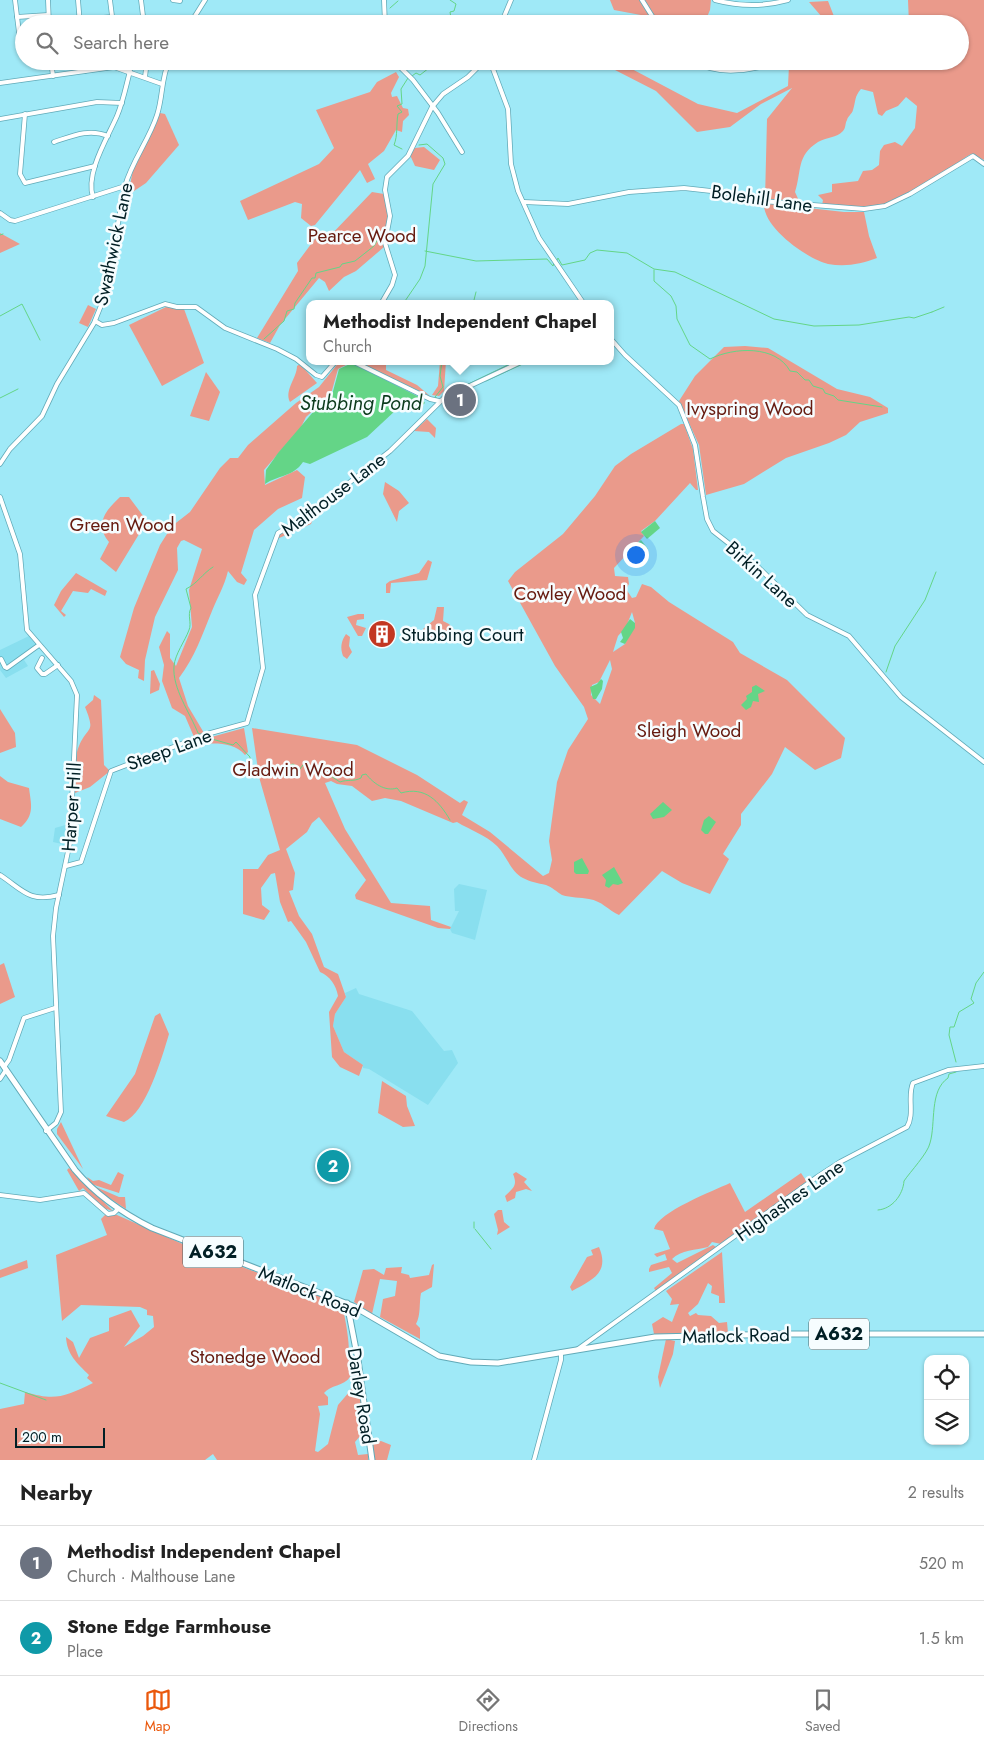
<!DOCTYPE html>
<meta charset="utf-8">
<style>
:root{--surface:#fff;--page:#f2f2f2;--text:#222;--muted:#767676;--line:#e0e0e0;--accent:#ea580c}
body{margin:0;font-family:Jost,sans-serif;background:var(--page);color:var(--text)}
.controls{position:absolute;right:15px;bottom:15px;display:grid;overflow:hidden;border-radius:10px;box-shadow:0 1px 4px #0004}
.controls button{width:45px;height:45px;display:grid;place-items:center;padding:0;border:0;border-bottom:1px solid var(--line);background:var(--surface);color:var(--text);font:25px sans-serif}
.scale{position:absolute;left:15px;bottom:12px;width:90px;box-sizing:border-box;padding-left:5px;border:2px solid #011f25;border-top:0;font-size:14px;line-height:18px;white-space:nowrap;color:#011f25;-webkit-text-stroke:4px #f6fdff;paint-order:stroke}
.you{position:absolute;left:635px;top:554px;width:18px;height:18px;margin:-12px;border:4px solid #fff;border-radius:50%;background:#1a73e8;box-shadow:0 0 0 8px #1a73e833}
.badge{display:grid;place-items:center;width:32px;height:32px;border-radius:50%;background:var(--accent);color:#fff;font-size:16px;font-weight:700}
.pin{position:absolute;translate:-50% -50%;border:2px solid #fff;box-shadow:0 1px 5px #0006}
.popup{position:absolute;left:306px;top:300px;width:308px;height:65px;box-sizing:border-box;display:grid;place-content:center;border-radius:10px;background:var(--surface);filter:drop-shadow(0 1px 4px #0005);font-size:16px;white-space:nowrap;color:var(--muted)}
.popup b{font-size:19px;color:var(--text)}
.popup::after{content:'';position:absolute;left:50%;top:100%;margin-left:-10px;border:10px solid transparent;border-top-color:var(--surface)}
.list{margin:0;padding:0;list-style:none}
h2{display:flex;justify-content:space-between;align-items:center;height:65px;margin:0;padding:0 20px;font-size:21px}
h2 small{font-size:16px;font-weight:400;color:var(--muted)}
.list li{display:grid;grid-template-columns:32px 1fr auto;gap:15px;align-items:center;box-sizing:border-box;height:75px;padding:0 20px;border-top:1px solid var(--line)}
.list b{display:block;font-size:19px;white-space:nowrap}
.list p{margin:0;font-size:16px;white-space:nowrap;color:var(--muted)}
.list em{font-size:16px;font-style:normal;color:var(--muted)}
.icon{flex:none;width:28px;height:28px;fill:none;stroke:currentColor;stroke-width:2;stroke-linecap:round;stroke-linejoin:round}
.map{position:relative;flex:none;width:984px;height:1460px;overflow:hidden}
.search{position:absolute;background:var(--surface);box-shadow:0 1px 4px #0004;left:15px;right:15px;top:15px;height:55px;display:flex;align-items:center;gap:12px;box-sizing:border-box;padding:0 18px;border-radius:28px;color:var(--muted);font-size:19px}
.sheet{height:215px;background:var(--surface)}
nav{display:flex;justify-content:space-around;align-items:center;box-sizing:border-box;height:70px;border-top:1px solid var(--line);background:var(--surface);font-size:14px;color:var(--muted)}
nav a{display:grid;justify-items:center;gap:2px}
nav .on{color:var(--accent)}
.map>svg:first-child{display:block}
.built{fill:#89dfef}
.green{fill:#ea9a8b;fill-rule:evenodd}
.water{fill:#64d587}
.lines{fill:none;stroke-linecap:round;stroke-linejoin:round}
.stream{stroke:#64d587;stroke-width:1}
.minor-casing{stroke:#61aab8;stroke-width:5.5}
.major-casing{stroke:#61aab8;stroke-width:7}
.minor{stroke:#fff;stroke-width:4}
.major{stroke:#fff;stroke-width:5}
.labels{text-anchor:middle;stroke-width:5;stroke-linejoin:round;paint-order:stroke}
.shield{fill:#f6fdff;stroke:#4a6266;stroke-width:1}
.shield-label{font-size:18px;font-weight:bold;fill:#011f25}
.street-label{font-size:19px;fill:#011f25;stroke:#f6fdff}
.park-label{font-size:19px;fill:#661b10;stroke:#f6fdff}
.poi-label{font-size:19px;fill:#011f25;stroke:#f6fdff;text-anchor:start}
.water-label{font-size:20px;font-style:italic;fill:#0c3b1d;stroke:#f6fdff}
</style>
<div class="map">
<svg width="984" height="1460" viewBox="0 0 984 1460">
<rect width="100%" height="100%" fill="#9fe9f7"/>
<g class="built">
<path d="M29,636L38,648L24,660L28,666L6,678L0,670V650Z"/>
<path d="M69,824L66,850H62V844L53,842L55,828Z"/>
<path d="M459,884L487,890L475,940L452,933L450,929L459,911H455L454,889Z"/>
<path d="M356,988L359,994L412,1011L444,1051L452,1050L458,1063L428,1105L369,1069L363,1068V1065L344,1052L333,1026L335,1014L346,997L345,993Z"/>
</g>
<g class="green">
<path d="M610,0H711L710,10L704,24H689L614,10Z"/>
<path d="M908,0H984V160L971,154C945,170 914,196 884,205C865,211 842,206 822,205L823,200L818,195L832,192V184L858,181L863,171L872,170L879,165L880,151L884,145L895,142L902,146L915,128L917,106L906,97L898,106L886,111L882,116L878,114L873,92L861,89C854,97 856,101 853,110C852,114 848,116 847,120C845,123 846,128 843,131C837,138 826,137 818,142C796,156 802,171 795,192L800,203L765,199L767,119L792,88L761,104L730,127L697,132L656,91L615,70L611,61H626L630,68L698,104L737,113L788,86L789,65L773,67V61H960V24H909Z"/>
<path d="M828,1L837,24H828L809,2Z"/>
<path d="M396,72L399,77L391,93L392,97L397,96L403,108L408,109L409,115L403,121L402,132L396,130L384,151L368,164L375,179L367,183L360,170L315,225L311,226L301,218L302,204L295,202L248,220L240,201L319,164L334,148L316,110L370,92L377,82Z"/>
<path d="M160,113L165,114L179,145L146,183L128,195L133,170Z"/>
<path d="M424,147L440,160L434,170L415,166L410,155L415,148Z"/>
<path d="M372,192L384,194L389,218L384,247L356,271L344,277L329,291L325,282L319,278L280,325L270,343L257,338L298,271L297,263L320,232L328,238Z"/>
<path d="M764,203L844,212H864L869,236L877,258C861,264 846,267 828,264C807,259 762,227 764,203Z"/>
<path d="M0,233L20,244L0,253Z"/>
<path d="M88,305L96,309L88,327L79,323Z"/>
<path d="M166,307L184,309L204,363L162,386L129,325Z"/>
<path d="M745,346L768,348L837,389L870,397L888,408V413L860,422L846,435L829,443L786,458L744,484L706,495L699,445L679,401L695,376L724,347Z"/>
<path d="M340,361L350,363L338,369L331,394L306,417L301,427L264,470L265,485L297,470L305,477L302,498L278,509L254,530L241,573L247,580L244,585L237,582L228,571C224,587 218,596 212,611C202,635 195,657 179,678L188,706L204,733L194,737L185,716L172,708L162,681L164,665L159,647L167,631L170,634V658L176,666L192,627L189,590L202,549L184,540L181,541L177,548L178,570L155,617L145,660L144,681L138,678L139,670L126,664L120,657L134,608L160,545L172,526L190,512L220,468L230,458H238L248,445L296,403L319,387Z"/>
<path d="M355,361H386V370L417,385L430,396Z"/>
<path d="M440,361H446L444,391L439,396L432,395L438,386Z"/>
<path d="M300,364L317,383L290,402C284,390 297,378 297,366Z"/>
<path d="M206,372L220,392L209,421L190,416Z"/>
<path d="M427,419L436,428L435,438L429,432L414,431Z"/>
<path d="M681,424H684L693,449L698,490H696L690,483L655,521L641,531L644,536L614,568L615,576L628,577L629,584L626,589L632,598L636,597L642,584L651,587L669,602L733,642L740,653L787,680L845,738L841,758L815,770L785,747L772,774L741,814V825L723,854L729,859L710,894L682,883L662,871L619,915C608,910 602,901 589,899C580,897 571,898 562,895C557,892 552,887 546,885C538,883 530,882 523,878C511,872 506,855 497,846C486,835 470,830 457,822L453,823L401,801L385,798L372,801L352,786L337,784L331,781L325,783L345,829L391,903L430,906L431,920L451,927L450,929L438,928L356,899L355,895L366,880C350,858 335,838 319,817L312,823L307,832L286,849L295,873L293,890L289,891L299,916L312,934L324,967L338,974L346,997L335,1014L333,1026L344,1052L363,1065L359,1076L340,1067L332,1057L329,1012L338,996C336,985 330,976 320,972L306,942L291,921L288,922L280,902L275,873L271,874L261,888L262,905L270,911L264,920L243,914V869H258L268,855L280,850L259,777L252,728L357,745L417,775L460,803L464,800L468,802L462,815L490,832L543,876L549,873L552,860L549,841L557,782L568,750L588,719L584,707L555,666L508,581L515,572L563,534L595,496L615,466L631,454ZM632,612L635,623L625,644L613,652L618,636L626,627ZM610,660L612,669L600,704L591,695L592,685L599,682Z"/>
<path d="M385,482L399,491L409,503L399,511L397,522L383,494Z"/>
<path d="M120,497H129L147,521L116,572L100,559L109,542C94,524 106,510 120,497Z"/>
<path d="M315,514L311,524L277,539L282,531Z"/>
<path d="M428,560L432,562L427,580L391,583L390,593H386V584L390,581L419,573Z"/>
<path d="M76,573L107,591L105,596L91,589L88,593L73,591L61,611L66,615L64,617L54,605L61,591Z"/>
<path d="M437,607H444L443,621L449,624L459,636L439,641H426L423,629L434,620Z"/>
<path d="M358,614H364V619L357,620L356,625L366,628L362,636H358L347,617Z"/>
<path d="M346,634L350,637L349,646L352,652L347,659L343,656C340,648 341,641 346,634Z"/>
<path d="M154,670L160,684L159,690L150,694L151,671Z"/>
<path d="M94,695L101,700L104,765L110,771L90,787L75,793C76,781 74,756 79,746C88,725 96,734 85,707L93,700Z"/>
<path d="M0,709L15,733L16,747L0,753Z"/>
<path d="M244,728L248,752L245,755C233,741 211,743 194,745L193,742Z"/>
<path d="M0,776L8,782L29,788C31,804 35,815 21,827L0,819Z"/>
<path d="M4,963L15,997L0,1004V965Z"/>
<path d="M160,1013L169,1034C162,1057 146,1113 124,1122L106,1116L135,1074L155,1016Z"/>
<path d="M382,1081L406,1096L407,1106L415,1126L403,1127L378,1113Z"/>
<path d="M61,1122L83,1169L57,1134V1129Z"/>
<path d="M69,1168L113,1211L103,1208L83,1188L79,1191L67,1170Z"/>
<path d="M118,1172L124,1175L119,1193L91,1184L87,1177L93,1181L99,1180L111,1185Z"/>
<path d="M516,1172L527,1179L524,1182L532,1191L526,1189L516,1192L515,1198L507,1202L505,1196C513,1188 518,1186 513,1174Z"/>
<path d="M801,1173L807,1182L721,1244L712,1242L708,1247C696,1250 681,1250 672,1259L677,1263L713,1245L716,1247L657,1293L654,1288L672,1273L669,1267L649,1272V1269L651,1265L667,1260L665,1254L657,1257L654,1254L670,1249L663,1231L654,1229C658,1212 713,1191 730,1183L745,1212Z"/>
<path d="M96,1187L119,1197H125L126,1209L97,1190Z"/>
<path d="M498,1210H502L504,1222L510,1227L497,1235L498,1230L494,1214Z"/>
<path d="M105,1215H117L194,1249L339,1303L343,1308C346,1324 349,1338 349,1354C349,1362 355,1367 350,1377C344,1386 330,1385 324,1393L328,1397V1405L318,1406L320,1414L315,1451L318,1452L328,1444L338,1405L350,1391L358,1372L365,1436L361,1435L355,1442L358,1455L368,1454V1460H217L213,1454L205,1460H0V1409L24,1404L25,1392C55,1401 64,1397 93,1383L87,1378L89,1375C77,1363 67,1355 66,1337L73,1342L79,1358L90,1338L109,1331V1318L131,1310L140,1326L124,1347L143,1336L154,1327L153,1316L147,1315V1310L140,1307L81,1305L62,1321L56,1255L107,1235L101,1219Z"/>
<path d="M599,1247C610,1273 592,1280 572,1291L570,1287L587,1257L593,1255L591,1250Z"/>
<path d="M722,1252L725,1303H719V1296L711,1293L712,1286L708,1283L698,1304L688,1313L690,1316L696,1313L698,1315L711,1316L719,1323L727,1322L728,1333L654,1334L652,1324L663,1317L672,1322L679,1304L670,1305L672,1299L666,1291Z"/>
<path d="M27,1260L28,1268L0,1278V1270Z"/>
<path d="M434,1264L432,1287L421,1293C419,1303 421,1315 416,1324L420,1328V1339L380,1317L383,1299L395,1296L397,1281L380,1279L372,1314L354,1302L363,1270L374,1269L384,1275L386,1268L402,1267L401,1273L409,1275L410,1278L429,1275L432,1265Z"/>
<path d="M666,1339L675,1341L673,1354L660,1388L658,1377Z"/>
<path d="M381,1441L391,1445L387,1460H374L372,1443Z"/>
</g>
<g class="water">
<path d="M352,363L421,398L425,403L419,408L396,410L367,437L310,464L303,462C293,477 278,475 265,484L266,470L278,453L314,411L332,395L339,369Z"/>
<path d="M655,521L660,528L647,539L641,532Z"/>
<path d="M641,540L648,549L633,560L627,551Z"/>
<path d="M630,619L635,623V628L625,644L620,642L623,638L621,632Z"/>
<path d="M601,679L603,681L602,689L596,699H593L590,687L597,684Z"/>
<path d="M756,685L765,691L758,694L759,702L753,701L751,707L746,710L741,705L747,699L746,696L752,692V687Z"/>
<path d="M663,802L672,810L664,817L653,819L650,814Z"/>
<path d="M709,816L716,822L708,834H705L701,830L704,820Z"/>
<path d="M582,858L589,871L588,874H576L574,872V862Z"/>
<path d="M614,867L623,883L618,885L613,884L609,888L605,886L606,880L602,875Z"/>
</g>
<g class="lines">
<g class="stream">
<path d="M450,0L456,4L454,11L450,12L452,24"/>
<path d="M390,8L398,1"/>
<path d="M412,76L416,73L420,75L438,61"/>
<path d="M402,149L394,145C398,135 396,125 398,114L402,112L397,106L402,104L401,89L408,78"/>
<path d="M0,235L3,234"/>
<path d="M425,251L476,261L547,259L553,266L554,263"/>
<path d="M557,260L558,258L562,265L585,260L590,253L597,250L627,253L654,269L675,272L774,319L814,326L859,325L909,317L914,318L932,312"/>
<path d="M654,270V281L671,296L676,306L677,319L690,345L710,359C734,347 776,345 790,371L797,372L805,380H809L813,386L823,389L825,393L834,396L838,400L882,407"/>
<path d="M403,304L420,279L425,266L433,184L445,164L443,158L427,144L419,145"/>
<path d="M473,304L476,292"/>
<path d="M932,312L944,307"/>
<path d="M0,316L22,304L40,340"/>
<path d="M264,339L284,321L287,311L294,309L295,303L312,278H315L316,273L340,267L342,264L355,261L374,246L380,235"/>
<path d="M486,381L527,362"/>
<path d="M454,391L516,361"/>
<path d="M463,392L473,387"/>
<path d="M0,398L18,389"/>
<path d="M438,399L435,397L443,387L440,376L442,361"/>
<path d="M886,672L895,646L925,600L936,572"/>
<path d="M202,735L198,733C190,713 172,688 174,666C175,654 185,641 189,630C192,623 187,615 191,608L186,589C198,583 202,574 213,567"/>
<path d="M205,737L233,745L236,742L250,757V769L255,771L277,767L280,769L293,764L300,769L303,765H307L311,770L323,771L340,782C348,779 353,782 361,778L362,775L366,774C373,783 385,792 397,788L401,793C425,786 439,801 450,820"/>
<path d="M956,1062L949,1035L950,1027H954L959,1012L974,1003L971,999L976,983L984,972"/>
<path d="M878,1210C892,1209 903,1195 904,1181C910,1172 928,1153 930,1143C936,1123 929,1091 948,1078L949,1074L956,1072"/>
<path d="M474,1222V1228"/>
<path d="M475,1229L491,1249"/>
<path d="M0,1383L46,1400"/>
</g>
<g class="minor-casing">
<g id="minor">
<path d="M15,0L21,49"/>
<path d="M48,0L49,24"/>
<path d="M78,0L80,24"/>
<path d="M110,0L113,24"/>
<path d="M141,0L144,24"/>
<path d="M173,0L180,1"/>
<path d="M384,0L385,24"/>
<path d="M642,0L657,24"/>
<path d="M715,0C741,7 763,7 788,0"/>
<path d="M17,17L48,15"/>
<path d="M80,20L112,17"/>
<path d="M190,24L205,0"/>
<path d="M501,24L511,0"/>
<path d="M51,61L53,76"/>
<path d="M83,61L85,71"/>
<path d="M394,61L413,80L438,113L462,152"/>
<path d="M490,61L508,109L511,164L518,191L539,238L584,304"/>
<path d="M693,61C721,78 755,69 784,61"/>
<path d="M145,77L147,61"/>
<path d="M0,83L114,67L162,84"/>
<path d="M25,114L20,174L25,183L95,166"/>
<path d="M0,119L97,102L122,103"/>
<path d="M54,142C72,136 89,128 108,136"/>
<path d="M93,197C85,173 108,137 117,116C123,102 126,86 130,71"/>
<path d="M524,202L568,204L629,192L684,188L729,193L762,201L864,209L885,206L910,194L973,156L984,164"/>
<path d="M0,213L10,220L15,221L125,186"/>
<path d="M381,304L392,285L395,275L385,243L390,216L385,190L387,177L408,156L432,107L443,94L468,77L484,61"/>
<path d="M95,321L102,325L114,323L165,304L177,307H196L225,328L277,349L296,359L316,375L322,377L336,361"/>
<path d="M610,338L625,355L679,405L695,445L703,497L707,519L713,531L755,564L807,615L849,636L901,697L984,762"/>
<path d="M352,361L430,399L439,401"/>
<path d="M0,464L10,449L42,416L57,384L94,323L104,298L125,186C132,161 149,140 157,115C163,97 161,79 169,61"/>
<path d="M0,497L20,554L27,630L71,681L77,695L70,842L56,908L53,936L61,1112L56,1123L46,1131"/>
<path d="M42,658L37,668L42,674H45L58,665"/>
<path d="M1,659L5,667L7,668L39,645"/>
<path d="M66,866L81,862L111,771L207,734L247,723L263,668L255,595L278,533L309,514L390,451L444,398L523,361"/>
<path d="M0,875C23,890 29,903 59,895"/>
<path d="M4,1067L9,1060L24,1018L55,1008"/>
<path d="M0,1079L6,1070"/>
<path d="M0,1195L40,1200L84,1193L108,1214L114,1213L117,1210"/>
<path d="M578,1349L817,1177L840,1162L907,1127C915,1114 907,1096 913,1083L948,1070L984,1066"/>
<path d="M534,1460L561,1360V1352"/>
</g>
</g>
<g class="major-casing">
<g id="major">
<path d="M0,1061L75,1170C97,1196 122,1213 152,1228L353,1306L439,1356L471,1362L498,1363L655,1337L782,1334H984"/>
<path d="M347,1303L358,1360L372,1460"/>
</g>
</g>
<use href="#minor" class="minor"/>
<use href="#major" class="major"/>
</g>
<defs>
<g id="building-disc" transform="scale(1.4375)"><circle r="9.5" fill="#c33722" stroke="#f6fdff"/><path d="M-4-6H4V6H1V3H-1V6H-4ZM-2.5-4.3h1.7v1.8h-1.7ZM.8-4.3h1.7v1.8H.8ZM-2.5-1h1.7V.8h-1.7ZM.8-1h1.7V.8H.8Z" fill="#fff"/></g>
</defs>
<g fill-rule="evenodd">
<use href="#building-disc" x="382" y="634"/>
</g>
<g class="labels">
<g class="shield">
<rect x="183" y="1236.5" width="60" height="31" rx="4"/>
<rect x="809" y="1318.5" width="60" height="31" rx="4"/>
</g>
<g class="shield-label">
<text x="213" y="1258">A632</text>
<text x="839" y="1340">A632</text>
</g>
<g class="street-label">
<text transform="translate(762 198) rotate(8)" y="7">Bolehill Lane</text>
<text transform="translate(113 244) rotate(-78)" y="7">Swathwick Lane</text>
<text transform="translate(333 494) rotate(-37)" y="7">Malthouse Lane</text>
<text transform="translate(762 574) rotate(42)" y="7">Birkin Lane</text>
<text transform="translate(169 749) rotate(-20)" y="7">Steep Lane</text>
<text transform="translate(71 807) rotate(-86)" y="7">Harper Hill</text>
<text transform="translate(789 1200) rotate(-35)" y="7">Highashes Lane</text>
<text transform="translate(310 1291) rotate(22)" y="7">Matlock Road</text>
<text transform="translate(736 1335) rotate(-1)" y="7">Matlock Road</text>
<text transform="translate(362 1396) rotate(81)" y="7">Darley Road</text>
</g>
<g class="park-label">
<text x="362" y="242">Pearce Wood</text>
<text x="750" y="415">Ivyspring Wood</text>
<text x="122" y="531">Green Wood</text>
<text x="570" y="600">Cowley Wood</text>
<text x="689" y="737">Sleigh Wood</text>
<text x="293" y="776">Gladwin Wood</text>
<text x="255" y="1363">Stonedge Wood</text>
</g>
<g class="poi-label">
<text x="401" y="641">Stubbing Court</text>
</g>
<g class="water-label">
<text x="361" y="410">Stubbing Pond</text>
</g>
</g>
</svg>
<div class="controls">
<button><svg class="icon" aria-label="locate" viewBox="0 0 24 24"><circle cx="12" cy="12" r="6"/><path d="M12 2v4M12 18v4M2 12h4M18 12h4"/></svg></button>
<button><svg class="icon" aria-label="layers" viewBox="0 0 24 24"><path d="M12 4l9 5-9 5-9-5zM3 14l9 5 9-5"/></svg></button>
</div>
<div class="scale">200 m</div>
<div class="you"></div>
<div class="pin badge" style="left:460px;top:400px;background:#6b7280">1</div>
<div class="popup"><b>Methodist Independent Chapel</b>Church</div>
<div class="pin badge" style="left:333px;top:1166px;background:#0f9aa8">2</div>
<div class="search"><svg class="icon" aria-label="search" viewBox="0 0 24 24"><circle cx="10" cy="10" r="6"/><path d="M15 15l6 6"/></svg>Search here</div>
</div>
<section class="sheet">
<h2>Nearby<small>2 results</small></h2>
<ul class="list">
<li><span class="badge" style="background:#6b7280">1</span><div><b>Methodist Independent Chapel</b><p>Church · Malthouse Lane</p></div><em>520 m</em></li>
<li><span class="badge" style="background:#0f9aa8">2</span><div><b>Stone Edge Farmhouse</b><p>Place</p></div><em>1.5 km</em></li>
</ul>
</section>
<nav>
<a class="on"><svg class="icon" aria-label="map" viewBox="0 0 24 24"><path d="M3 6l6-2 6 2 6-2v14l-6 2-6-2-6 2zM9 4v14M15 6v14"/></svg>Map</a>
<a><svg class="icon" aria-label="directions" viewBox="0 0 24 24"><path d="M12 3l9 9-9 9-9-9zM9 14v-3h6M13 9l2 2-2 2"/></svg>Directions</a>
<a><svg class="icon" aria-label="saved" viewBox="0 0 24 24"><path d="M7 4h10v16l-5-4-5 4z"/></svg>Saved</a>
</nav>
